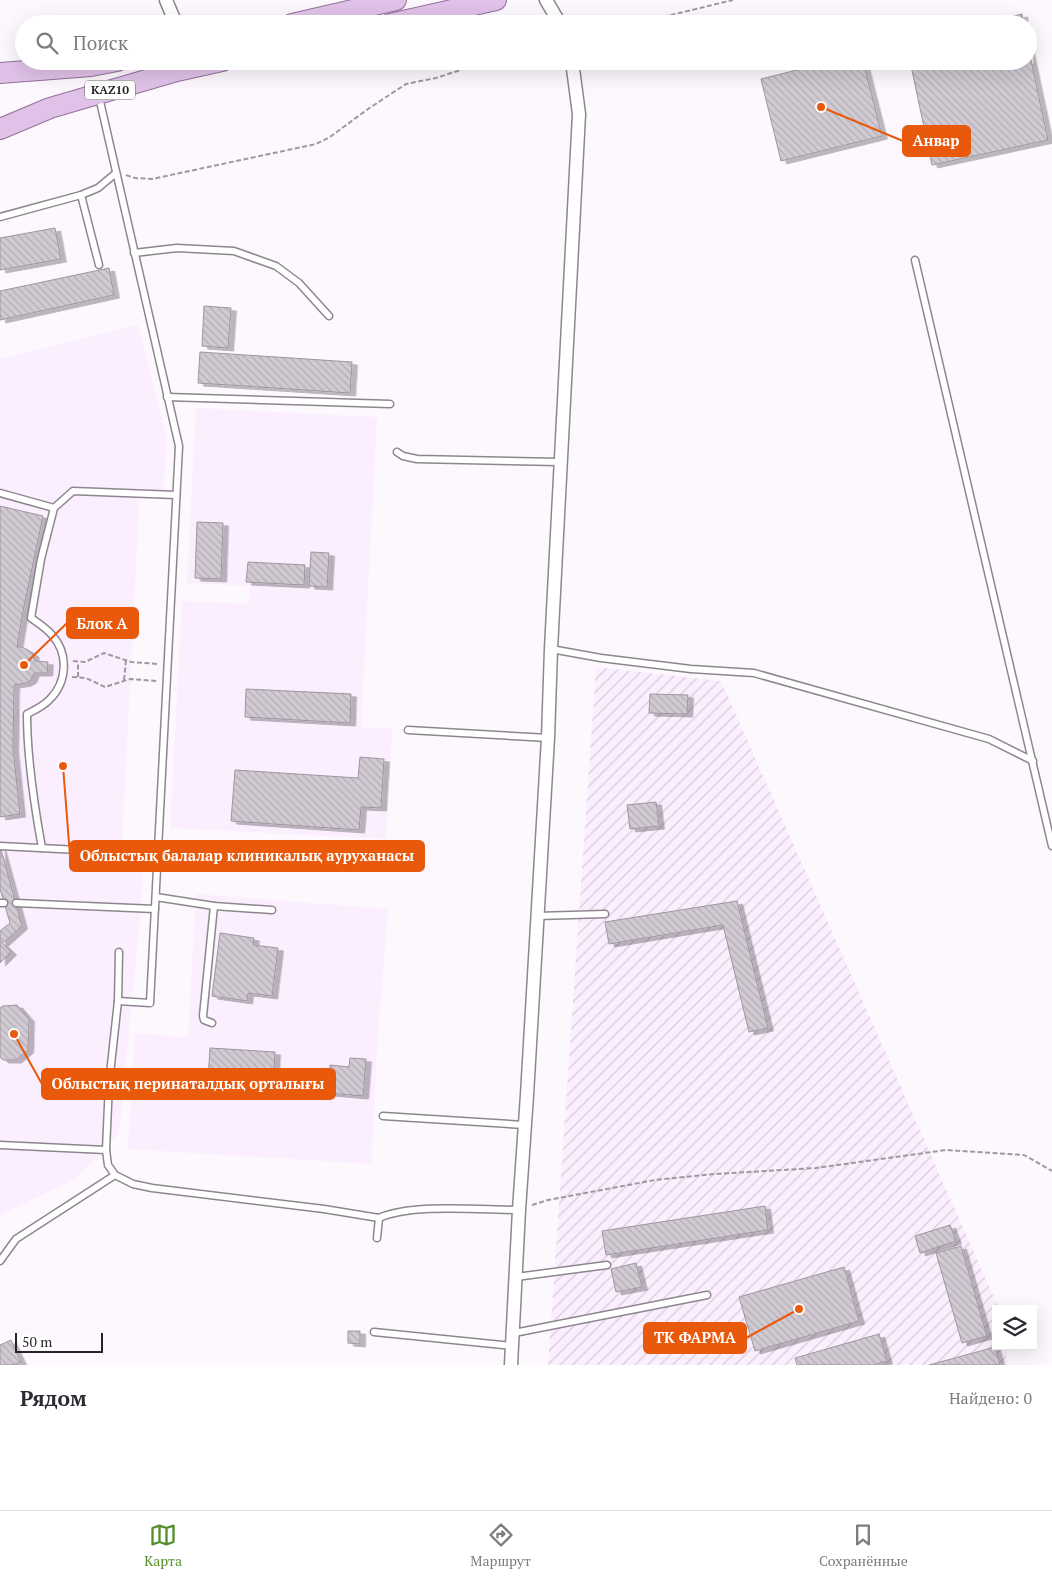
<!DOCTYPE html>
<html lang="ru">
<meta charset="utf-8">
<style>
:root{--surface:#fff;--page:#f2f2f3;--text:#2b2b33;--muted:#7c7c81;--line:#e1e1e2;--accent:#558f2c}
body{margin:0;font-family:"PT Serif",serif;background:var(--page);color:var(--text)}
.controls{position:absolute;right:15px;bottom:15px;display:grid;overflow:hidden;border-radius:0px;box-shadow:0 5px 20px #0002}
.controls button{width:45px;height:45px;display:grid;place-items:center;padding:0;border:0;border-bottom:1px solid var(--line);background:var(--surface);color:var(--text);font:25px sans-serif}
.scale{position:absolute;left:15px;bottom:12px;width:88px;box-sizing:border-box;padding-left:5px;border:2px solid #272428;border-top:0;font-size:14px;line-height:18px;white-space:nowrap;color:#272428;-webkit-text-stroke:4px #fff;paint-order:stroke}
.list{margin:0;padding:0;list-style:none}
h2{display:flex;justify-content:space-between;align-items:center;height:65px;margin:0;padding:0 20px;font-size:21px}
h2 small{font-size:16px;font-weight:400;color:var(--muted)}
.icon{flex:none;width:28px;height:28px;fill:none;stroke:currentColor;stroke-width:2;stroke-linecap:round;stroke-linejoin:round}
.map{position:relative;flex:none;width:1052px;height:1365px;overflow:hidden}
.search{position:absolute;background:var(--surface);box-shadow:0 5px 20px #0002;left:15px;right:15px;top:15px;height:55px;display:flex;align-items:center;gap:12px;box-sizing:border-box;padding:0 18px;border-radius:28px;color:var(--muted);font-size:19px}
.sheet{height:145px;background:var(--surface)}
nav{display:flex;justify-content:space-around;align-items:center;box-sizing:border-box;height:70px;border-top:1px solid var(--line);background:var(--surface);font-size:14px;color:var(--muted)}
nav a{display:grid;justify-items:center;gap:2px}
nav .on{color:var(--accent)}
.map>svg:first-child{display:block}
.built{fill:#fbeefe}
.industrial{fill:url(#industrial-furrows)}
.building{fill:url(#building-back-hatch);stroke:#9d969f;filter:url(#shadow)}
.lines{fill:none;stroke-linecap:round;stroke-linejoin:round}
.service-casing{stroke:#8d868e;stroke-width:9}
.minor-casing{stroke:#8d868e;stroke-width:15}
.primary-casing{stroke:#92719a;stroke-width:22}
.path{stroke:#9d999e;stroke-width:2;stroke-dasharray:5 2.5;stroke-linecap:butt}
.service{stroke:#fff;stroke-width:6}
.minor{stroke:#fff;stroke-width:12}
.primary{stroke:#e0c2e8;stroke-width:20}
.labels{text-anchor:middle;stroke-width:4;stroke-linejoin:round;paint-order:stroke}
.shield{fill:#fff;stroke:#686668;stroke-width:1}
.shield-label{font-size:12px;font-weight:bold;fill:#272428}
.leader{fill:none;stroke:#e8590c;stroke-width:2}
.callout-dot{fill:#e8590c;stroke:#fff;stroke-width:2}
.callout{fill:#e8590c;stroke:#e8590c;stroke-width:2}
.callout-label{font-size:15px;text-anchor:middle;font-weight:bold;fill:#fff}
</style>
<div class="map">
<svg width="1052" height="1365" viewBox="0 0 1052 1365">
<defs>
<pattern id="industrial-furrows" width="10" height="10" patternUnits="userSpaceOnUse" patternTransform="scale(1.25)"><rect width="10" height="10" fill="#fbeefe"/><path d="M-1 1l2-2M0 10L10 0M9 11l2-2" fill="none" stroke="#d7ccda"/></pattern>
<pattern id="building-back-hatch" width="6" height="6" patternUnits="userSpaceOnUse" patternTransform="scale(1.25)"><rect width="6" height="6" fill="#d1cad3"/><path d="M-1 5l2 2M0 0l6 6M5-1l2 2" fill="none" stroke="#b3adb5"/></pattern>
<filter id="shadow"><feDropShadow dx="5.5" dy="3" stdDeviation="0" flood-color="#0004"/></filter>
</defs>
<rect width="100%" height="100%" fill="#fdf8fe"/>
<g class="built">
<path d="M138,325L167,438L163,490L140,489L121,862L143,864L141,908L119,1133L77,1178L0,1215V359Z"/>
<path d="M196,408L377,417L361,727L392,729L386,839L170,828L182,601L249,604L250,586L187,583Z"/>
<path d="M196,894L388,909L377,1050L371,1164L128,1149L135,1033L188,1038Z"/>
</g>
<path class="industrial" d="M596,667L721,681L999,1309H996V1346H1011L1006,1356L1009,1365H548Z"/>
<g class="building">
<path d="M1022,14L1023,24H977Z"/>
<path d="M1028,46L1048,140L932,165L910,61H1028Z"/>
<path d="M833,61H863L882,136L781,161L761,79Z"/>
<path d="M55,228L61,259L0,270V238Z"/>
<path d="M109,268L114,295L0,320V291Z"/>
<path d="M204,306L231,308L228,348L202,346Z"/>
<path d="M200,352L352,362L350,393L198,383Z"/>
<path d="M0,506L43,516L23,611L17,647H22L28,650L33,654L35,661L48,662L47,673H34L31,680L26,683L14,685L13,748L20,814L0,817Z"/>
<path d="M197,522L223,523L221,579L195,578Z"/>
<path d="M311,552L329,553L327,587L309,586Z"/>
<path d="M248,562L305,565L304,585L246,582Z"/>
<path d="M246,689L351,694L350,723L245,717Z"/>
<path d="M650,694L688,695L687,714L649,713Z"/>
<path d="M360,757L384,759L381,808L361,807L359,830L231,821L235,770L358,778Z"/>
<path d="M656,802L659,826L630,829L627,805Z"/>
<path d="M0,846L22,926L2,944L0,941V931L10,923L0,889Z"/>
<path d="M737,901L768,1028L749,1032L723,925L609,944L605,922Z"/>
<path d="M220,933L254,938L253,945L278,948L272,996L248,993L247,1001L212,996Z"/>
<path d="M0,941L11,952L0,963Z"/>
<path d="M17,1005L29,1019L28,1050L16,1060H3L0,1057V1008L3,1006Z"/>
<path d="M210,1048L275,1052L273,1084L208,1080Z"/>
<path d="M350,1058L366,1059L363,1096L328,1093L330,1065L349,1067Z"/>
<path d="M765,1206L768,1230L606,1255L602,1231Z"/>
<path d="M950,1225L956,1241L920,1253L915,1236Z"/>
<path d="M961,1246L987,1336L962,1343L936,1253Z"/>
<path d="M636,1263L642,1287L616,1292L611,1269Z"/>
<path d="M844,1267L859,1321L755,1351L739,1297Z"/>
<path d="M348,1331H360V1344L348,1343Z"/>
<path d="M879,1334L887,1361L873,1365H797L795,1358Z"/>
<path d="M11,1340L21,1362L13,1365H0V1345Z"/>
<path d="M995,1347L1000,1365H929Z"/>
</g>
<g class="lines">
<g class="service-casing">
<g id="service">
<path d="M99,97L179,446L150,1003L118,1001"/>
<path d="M81,195L99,265"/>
<path d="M0,217L81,195L98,188L116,173"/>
<path d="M134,253L177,248L234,251L276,266L299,283L329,316"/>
<path d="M915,260L1052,846"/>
<path d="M167,397L390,404"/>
<path d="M397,452L403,456L417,459L560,462"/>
<path d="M0,493L54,508"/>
<path d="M551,649L601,658L691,669L754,673L989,739L1033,761"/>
<path d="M408,730L548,738"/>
<path d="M0,846L158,854"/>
<path d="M42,848C34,804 27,759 27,714C35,710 44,706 50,699C67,682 69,654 52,635C46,628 38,623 31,618L41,559L54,508L73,491L176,495"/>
<path d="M156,897L214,906L272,910"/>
<path d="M0,903H4"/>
<path d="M16,903L155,909"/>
<path d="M537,916L605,914"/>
<path d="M119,952L118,1001L109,1083L106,1150L108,1165L115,1175L133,1184L152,1188L324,1209L379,1218"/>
<path d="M212,1023L204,1020L203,1016L214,906"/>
<path d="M383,1116L524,1125"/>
<path d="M0,1145L106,1150"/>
<path d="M377,1238L379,1218C412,1203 481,1210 519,1210"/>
<path d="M0,1261L16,1239L115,1175"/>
<path d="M516,1277L607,1265"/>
<path d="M374,1332L513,1346"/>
<path d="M514,1333L707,1295"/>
</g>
</g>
<g class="minor-casing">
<g id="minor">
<path d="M166,0L176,24"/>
<path d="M546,0L560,24"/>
<path d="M511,1365L519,1210L527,1095L548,738L551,649L579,114L572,61"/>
</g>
</g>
<g class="primary-casing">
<g id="primary">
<path d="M292,24L396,0"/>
<path d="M390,24L496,0"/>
<path d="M0,73L91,66L117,61"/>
<path d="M0,129L50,108L98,94L177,71L222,61"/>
</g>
</g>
<g class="path">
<path d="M634,24L733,0"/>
<path d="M126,175L135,178L152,179L316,144L330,137L368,109L406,84L436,78L488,61"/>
<path d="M73,661L85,662L104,653L131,662L158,664"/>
<path d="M72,677L86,678L105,687L130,679L157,681"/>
<path d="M78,677V662"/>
<path d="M124,680L126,660"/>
<path d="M532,1205L548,1200L655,1180L715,1174L816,1168L946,1150L1024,1155L1052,1171"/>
</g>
<use href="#service" class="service"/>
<use href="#minor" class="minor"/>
<use href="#primary" class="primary"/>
</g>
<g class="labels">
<rect class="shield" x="85" y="80.5" width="50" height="19" rx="4"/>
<g class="shield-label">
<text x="110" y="94">KAZ10</text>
</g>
</g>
<path class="leader" d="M821 107L903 141M24 665L67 623M63 766L70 856M14 1034L42 1084M799 1309L746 1338"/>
<g class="callout-dot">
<circle cx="821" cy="107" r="5"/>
<circle cx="24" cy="665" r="5"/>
<circle cx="63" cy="766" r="5"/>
<circle cx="14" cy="1034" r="5"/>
<circle cx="799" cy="1309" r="5"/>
</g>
<g class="callout">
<rect x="903" y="126" width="67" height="30" rx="5"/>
<rect x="67" y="608" width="71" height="30" rx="5"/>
<rect x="70" y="841" width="354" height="30" rx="5"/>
<rect x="42" y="1069" width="293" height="30" rx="5"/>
<rect x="644" y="1323" width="102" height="30" rx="5"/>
</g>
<g class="callout-label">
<text x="936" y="146">Анвар</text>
<text x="102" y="629">Блок А</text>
<text x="247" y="861">Облыстық балалар клиникалық ауруханасы</text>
<text x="188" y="1089">Облыстық перинаталдық орталығы</text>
<text x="695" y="1343">ТК ФАРМА</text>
</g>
</svg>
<div class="controls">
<button><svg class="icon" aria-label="layers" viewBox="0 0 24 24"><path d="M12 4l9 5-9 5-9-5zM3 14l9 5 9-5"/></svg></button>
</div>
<div class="scale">50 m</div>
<div class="search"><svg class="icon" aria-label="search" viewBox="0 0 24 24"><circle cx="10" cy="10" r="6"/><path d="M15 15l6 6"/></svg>Поиск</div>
</div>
<section class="sheet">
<h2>Рядом<small>Найдено: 0</small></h2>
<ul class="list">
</ul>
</section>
<nav>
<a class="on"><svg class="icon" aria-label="map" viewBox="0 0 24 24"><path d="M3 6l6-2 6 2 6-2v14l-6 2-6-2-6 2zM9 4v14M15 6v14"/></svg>Карта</a>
<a><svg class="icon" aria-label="directions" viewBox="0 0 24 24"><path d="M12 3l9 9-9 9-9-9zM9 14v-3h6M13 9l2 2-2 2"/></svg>Маршрут</a>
<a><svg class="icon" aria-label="saved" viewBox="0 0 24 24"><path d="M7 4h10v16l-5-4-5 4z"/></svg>Сохранённые</a>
</nav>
